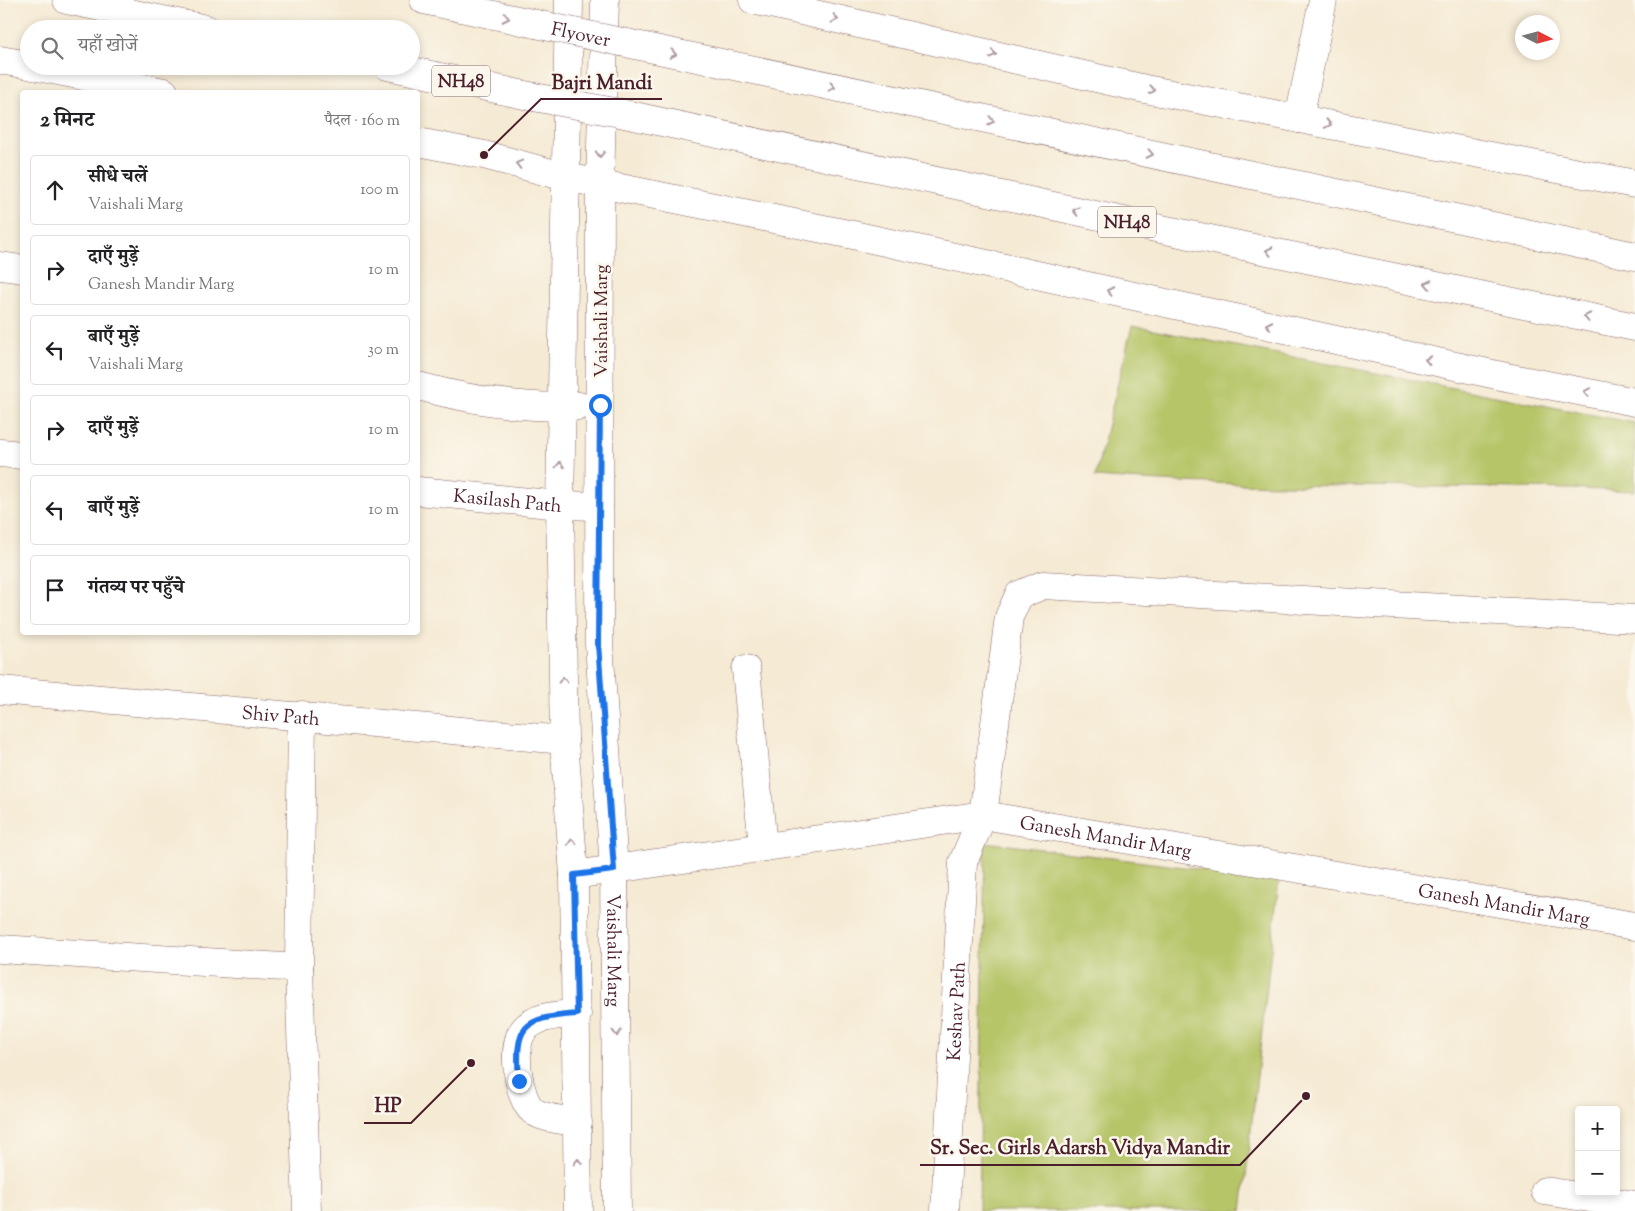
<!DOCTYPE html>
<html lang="hi">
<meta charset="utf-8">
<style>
:root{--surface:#fff;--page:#f6f6f6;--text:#202124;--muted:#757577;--line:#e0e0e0}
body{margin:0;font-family:"Sorts Mill Goudy","Noto Serif Devanagari",serif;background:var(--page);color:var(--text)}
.controls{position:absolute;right:15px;bottom:15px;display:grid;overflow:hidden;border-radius:5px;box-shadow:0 2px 8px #0003}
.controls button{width:45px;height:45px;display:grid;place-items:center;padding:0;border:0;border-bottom:1px solid var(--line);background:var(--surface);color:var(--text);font:25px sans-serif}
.compass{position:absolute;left:1515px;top:15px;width:45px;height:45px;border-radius:50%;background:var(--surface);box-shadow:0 2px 8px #0003;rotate:96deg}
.stop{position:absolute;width:15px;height:15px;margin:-11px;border:4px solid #1a73e8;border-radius:50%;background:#fff}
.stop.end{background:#1a73e8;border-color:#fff;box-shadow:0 1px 5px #0008}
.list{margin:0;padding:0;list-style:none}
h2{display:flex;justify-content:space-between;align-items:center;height:65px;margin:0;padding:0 20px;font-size:21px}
h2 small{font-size:16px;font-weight:400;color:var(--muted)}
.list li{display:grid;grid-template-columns:32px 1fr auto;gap:15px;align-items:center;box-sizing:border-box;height:70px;margin:0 10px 10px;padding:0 10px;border:1px solid var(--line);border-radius:5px}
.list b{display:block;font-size:19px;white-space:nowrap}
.list p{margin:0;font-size:16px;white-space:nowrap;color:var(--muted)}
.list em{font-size:16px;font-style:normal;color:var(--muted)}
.icon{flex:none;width:28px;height:28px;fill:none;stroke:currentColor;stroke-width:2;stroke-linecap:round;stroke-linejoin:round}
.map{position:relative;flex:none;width:1635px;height:1211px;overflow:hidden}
.search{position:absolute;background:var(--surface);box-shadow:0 2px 8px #0003;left:20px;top:20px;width:400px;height:55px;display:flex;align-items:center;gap:12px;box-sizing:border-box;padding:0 18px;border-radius:28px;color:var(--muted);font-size:19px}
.panel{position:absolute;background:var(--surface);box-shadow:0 2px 8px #0003;left:20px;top:90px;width:400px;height:545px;border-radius:5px}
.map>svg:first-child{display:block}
.green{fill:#b6c567;stroke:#807249}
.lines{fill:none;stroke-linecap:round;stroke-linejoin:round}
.minor-casing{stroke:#866666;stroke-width:29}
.highway-casing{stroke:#866666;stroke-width:29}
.minor{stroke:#fff;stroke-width:28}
.highway{stroke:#fff;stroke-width:28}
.highway-bridge-casing{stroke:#866666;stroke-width:29;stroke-linecap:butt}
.highway-bridge{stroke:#fff;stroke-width:28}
.oneway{stroke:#ae9aa0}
.route{stroke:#1a73e8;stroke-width:6}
.labels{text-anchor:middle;stroke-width:5;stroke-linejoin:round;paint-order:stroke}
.shield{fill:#fbf7ec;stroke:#7f6065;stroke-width:1}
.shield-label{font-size:18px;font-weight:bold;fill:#4a1f2b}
.street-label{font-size:19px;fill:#4a1f2b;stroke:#fbf7ec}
.leader{fill:none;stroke:#4a1f2b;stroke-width:2}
.callout-dot{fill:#4a1f2b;stroke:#fbf7ec;stroke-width:2}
.callout-label{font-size:20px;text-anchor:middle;font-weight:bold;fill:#4a1f2b;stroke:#fbf7ec;stroke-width:5;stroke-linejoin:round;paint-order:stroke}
</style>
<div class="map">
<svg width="1635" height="1211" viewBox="0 0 1635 1211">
<rect width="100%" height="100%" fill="#fbf7ec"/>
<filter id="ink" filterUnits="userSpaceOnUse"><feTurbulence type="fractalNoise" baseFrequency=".02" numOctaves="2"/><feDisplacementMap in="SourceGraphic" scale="10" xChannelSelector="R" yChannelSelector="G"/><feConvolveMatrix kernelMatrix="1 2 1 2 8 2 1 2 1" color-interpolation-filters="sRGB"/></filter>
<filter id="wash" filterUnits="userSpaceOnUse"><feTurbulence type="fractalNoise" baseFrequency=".0096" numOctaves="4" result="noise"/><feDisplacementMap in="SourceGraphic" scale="20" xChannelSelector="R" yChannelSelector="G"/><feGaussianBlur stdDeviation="1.12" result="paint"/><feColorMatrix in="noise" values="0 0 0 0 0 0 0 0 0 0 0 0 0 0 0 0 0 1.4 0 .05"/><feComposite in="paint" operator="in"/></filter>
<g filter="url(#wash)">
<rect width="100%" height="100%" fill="#f5ead4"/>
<g class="green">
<path d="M1132,326L1635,423V491C1455,484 1275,490 1095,477Z"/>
<path d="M985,842L1279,879L1242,1211H979Z"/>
</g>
</g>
<g filter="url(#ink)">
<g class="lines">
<g class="minor-casing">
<g id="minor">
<path d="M569,0L560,505L564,740L574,875L578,1211"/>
<path id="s1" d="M605,0L600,183L599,643L614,870L617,1211"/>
<path d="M753,0L1145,89L1635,184"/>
<path d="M0,60L29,65"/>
<path d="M33,66L164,92"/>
<path d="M1299,119L1323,0"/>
<path d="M418,142L484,155L566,177L853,235L1506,377L1635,402"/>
<path d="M0,266L22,269"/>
<path d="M418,386C469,400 525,409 579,406"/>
<path d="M0,453L22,455"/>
<path id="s2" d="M418,491L560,505L599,506"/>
<path d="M746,669L763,847"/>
<path id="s3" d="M0,690L564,740"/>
<path d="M302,715L299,968L307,1211"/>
<path id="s4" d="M574,875L983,815L1635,926"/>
<path d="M0,949L299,968"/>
<path d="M577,1014C559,1015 535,1015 523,1031C511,1046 518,1099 533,1111C544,1119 565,1120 578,1122"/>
<path d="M1545,1191L1635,1205"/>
<path id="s5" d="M945,1211L963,862L983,815L1009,617L1019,595L1043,585L1635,619"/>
</g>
</g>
<g class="highway-casing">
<g id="highway">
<path d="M67,0L206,29"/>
<path d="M424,0L536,24"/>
<path d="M626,43L1635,256"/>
<path d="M388,66L534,97"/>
<path d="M620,113L1137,224L1635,327"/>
</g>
</g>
<use href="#minor" class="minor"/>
<use href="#highway" class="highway"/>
<g class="highway-bridge-casing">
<g id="highway-bridge">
<path id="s6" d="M536,24L626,43"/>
<path d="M534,97L620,113"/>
</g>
</g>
<use href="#highway-bridge" class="highway-bridge"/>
</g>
<defs><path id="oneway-chevron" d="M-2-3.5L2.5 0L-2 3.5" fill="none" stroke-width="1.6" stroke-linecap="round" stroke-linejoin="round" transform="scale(1.25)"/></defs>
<g class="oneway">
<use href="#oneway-chevron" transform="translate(506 18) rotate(12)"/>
<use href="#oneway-chevron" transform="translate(835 19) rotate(13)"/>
<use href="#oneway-chevron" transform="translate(673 54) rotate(12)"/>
<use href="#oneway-chevron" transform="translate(993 54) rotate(13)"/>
<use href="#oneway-chevron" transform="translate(832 87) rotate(12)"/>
<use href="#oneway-chevron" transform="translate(1152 90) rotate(11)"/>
<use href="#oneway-chevron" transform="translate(991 121) rotate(12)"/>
<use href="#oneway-chevron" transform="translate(1328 124) rotate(11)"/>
<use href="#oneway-chevron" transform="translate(600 154) rotate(92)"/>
<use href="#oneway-chevron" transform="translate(1150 154) rotate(12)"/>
<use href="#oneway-chevron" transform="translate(519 164) rotate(-165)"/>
<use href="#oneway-chevron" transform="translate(1076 211) rotate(-168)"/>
<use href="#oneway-chevron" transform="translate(1269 251) rotate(-168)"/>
<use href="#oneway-chevron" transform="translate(1428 284) rotate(-168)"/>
<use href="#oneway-chevron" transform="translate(1110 291) rotate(-168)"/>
<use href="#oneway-chevron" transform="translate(1587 317) rotate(-168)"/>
<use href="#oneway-chevron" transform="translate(1269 325) rotate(-168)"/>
<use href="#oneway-chevron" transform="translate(1428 360) rotate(-168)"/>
<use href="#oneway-chevron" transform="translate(1587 392) rotate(-169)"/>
<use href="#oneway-chevron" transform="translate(560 465) rotate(-90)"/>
<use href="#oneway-chevron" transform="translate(563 680) rotate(-91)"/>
<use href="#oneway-chevron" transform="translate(572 842) rotate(-94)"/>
<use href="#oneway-chevron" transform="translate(617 1033) rotate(89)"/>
<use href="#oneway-chevron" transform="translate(578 1162) rotate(-90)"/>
</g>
</g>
<g class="lines" filter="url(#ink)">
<path class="route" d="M519,1081C515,1026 521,1018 577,1014L574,875L614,870L598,643L600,405"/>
</g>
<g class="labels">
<g class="shield">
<rect x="432" y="65.5" width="58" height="31" rx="4"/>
<rect x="1098" y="206.5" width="58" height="31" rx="4"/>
</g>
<g class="shield-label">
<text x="461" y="87">NH48</text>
<text x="1127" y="228">NH48</text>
</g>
<g class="street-label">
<text dy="7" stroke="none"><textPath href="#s6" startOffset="46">Flyover</textPath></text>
<text transform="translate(600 321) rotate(-90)" y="7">Vaishali Marg</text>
<text dy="7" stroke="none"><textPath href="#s2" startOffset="90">Kasilash Path</textPath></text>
<text dy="7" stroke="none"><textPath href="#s3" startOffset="282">Shiv Path</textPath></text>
<text dy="7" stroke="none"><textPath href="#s4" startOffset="538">Ganesh Mandir Marg</textPath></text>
<text dy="7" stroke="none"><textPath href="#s4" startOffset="942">Ganesh Mandir Marg</textPath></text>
<text dy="7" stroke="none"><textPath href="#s1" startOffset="951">Vaishali Marg</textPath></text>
<text dy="7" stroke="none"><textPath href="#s5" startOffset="200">Keshav Path</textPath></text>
</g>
</g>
<path class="leader" d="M484 155L541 99H662M471 1063L411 1123H364M1306 1096L1240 1165H920"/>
<g class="callout-dot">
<circle cx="484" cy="155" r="5"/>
<circle cx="471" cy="1063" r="5"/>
<circle cx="1306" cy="1096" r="5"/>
</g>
<g class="callout-label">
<text x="602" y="89">Bajri Mandi</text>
<text x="388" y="1112">HP</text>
<text x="1080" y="1154">Sr. Sec. Girls Adarsh Vidya Mandir</text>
</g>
</svg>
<div class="controls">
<button>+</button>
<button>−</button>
</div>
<svg class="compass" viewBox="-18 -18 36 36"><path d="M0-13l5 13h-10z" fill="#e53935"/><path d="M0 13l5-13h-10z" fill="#757577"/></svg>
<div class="stop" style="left:600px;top:405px"></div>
<div class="stop end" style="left:519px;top:1081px"></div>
<div class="search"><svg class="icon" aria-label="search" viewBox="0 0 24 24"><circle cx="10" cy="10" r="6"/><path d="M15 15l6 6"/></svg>यहाँ खोजें</div>
<section class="panel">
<h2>2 मिनट<small>पैदल · 160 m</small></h2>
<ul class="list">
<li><svg class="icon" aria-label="ahead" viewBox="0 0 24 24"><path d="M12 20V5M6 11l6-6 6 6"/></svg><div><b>सीधे चलें</b><p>Vaishali Marg</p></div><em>100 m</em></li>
<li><svg class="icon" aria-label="right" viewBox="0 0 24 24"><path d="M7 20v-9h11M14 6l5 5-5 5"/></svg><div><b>दाएँ मुड़ें</b><p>Ganesh Mandir Marg</p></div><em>10 m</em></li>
<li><svg class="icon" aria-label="left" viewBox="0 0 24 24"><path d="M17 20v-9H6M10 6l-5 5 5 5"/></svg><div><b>बाएँ मुड़ें</b><p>Vaishali Marg</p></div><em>30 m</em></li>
<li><svg class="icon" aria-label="right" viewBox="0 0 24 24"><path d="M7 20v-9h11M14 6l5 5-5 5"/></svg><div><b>दाएँ मुड़ें</b></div><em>10 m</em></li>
<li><svg class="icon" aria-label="left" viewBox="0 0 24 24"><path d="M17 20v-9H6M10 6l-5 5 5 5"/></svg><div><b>बाएँ मुड़ें</b></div><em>10 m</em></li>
<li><svg class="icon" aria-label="arrive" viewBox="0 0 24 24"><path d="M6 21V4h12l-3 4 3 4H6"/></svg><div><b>गंतव्य पर पहुँचे</b></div></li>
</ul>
</section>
</div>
